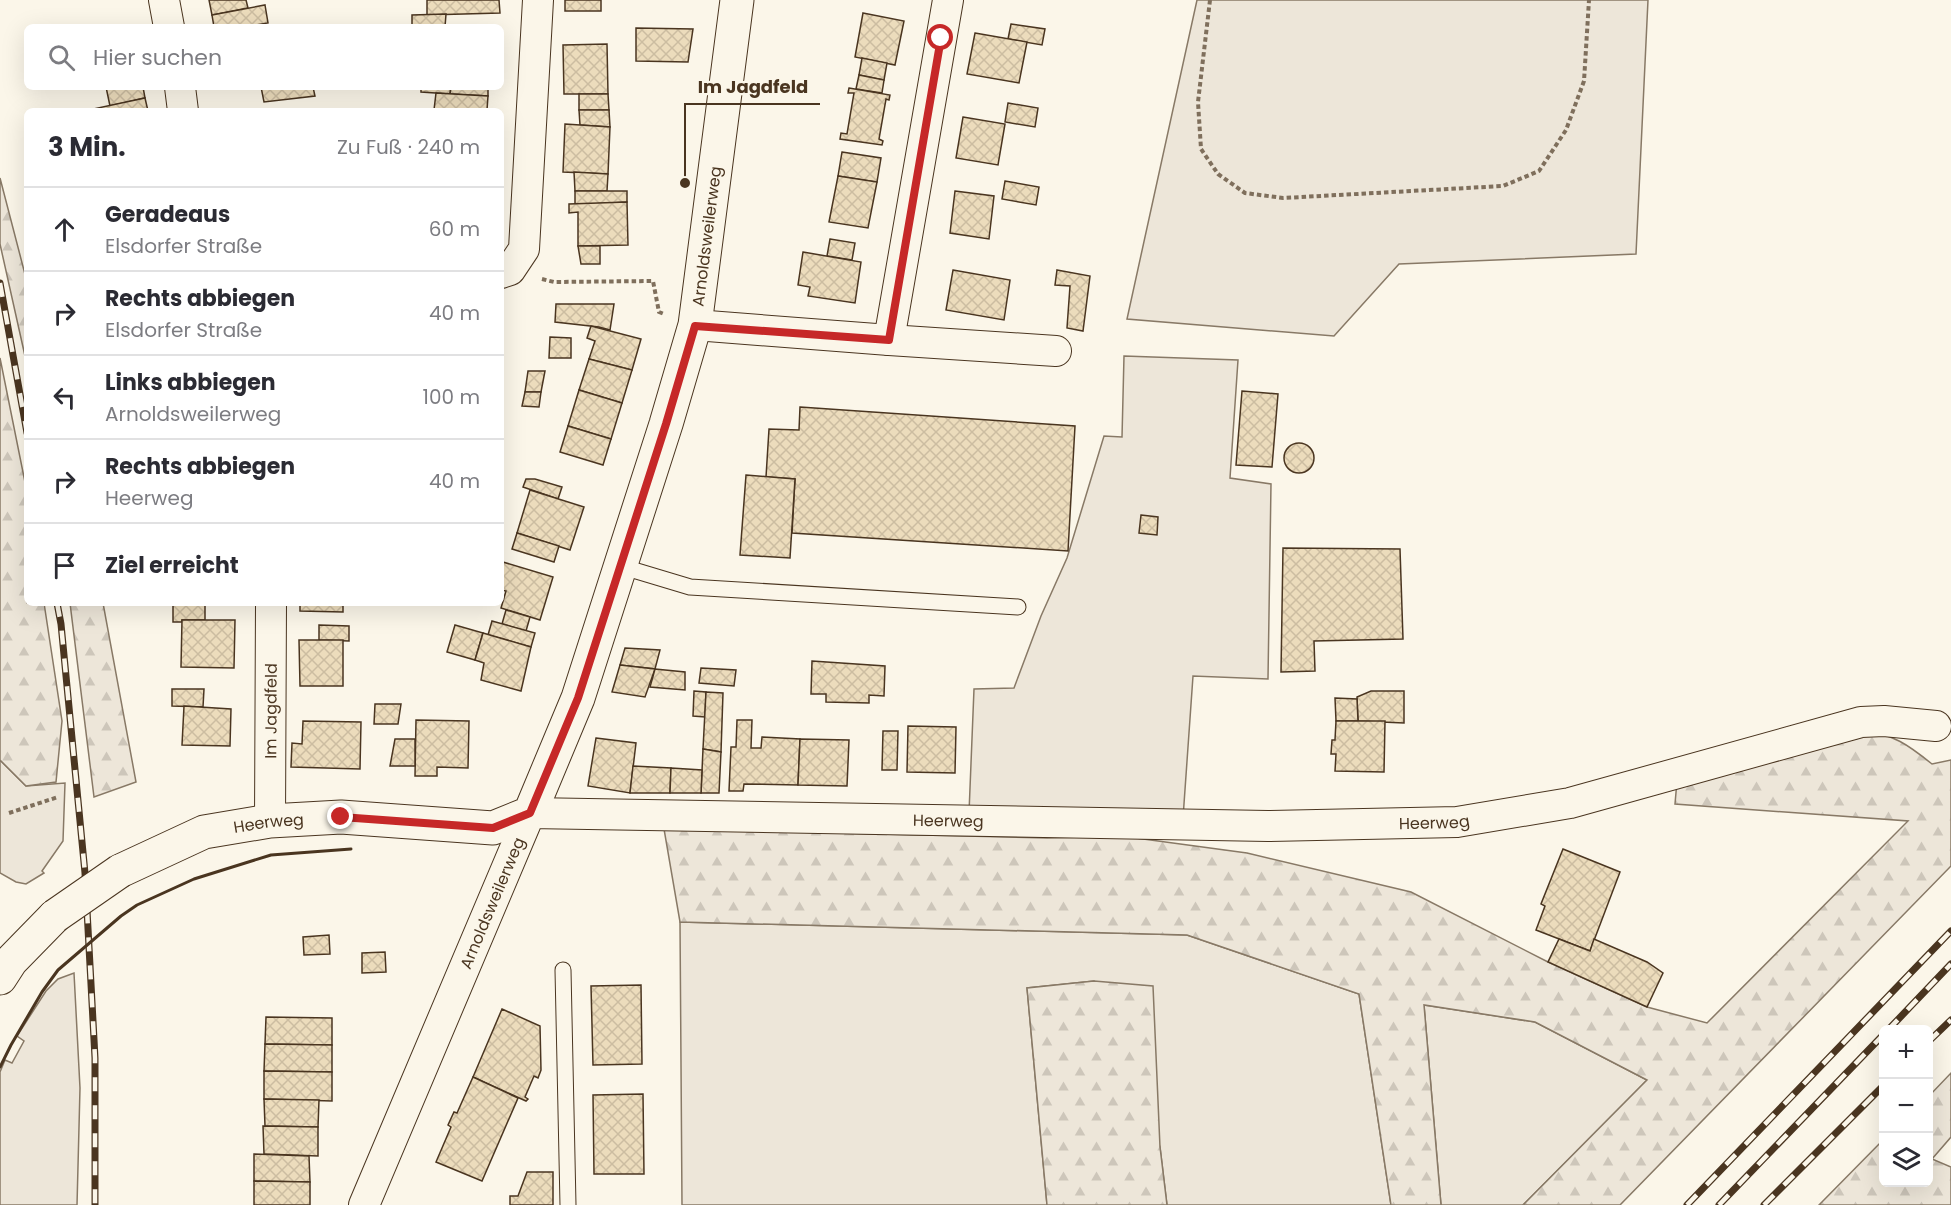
<!DOCTYPE html>
<html lang="de">
<meta charset="utf-8">
<style>
:root{--surface:#fff;--page:#f7f7f7;--text:#2b2b33;--muted:#7c7c81;--line:#e1e1e2}
body{margin:0;font-family:Poppins,sans-serif;background:var(--page);color:var(--text)}
.controls{position:absolute;right:18px;bottom:18px;display:grid;overflow:hidden;border-radius:9px;box-shadow:0 6px 24px #0002}
.controls button{width:54px;height:54px;display:grid;place-items:center;padding:0;border:0;border-bottom:2px solid var(--line);background:var(--surface);color:var(--text);font:30px sans-serif}
.stop{position:absolute;width:18px;height:18px;margin:-14px;border:4px solid #c62828;border-radius:50%;background:#fff}
.stop.end{background:#c62828;border-color:#fff;box-shadow:0 2px 6px #0008}
.list{margin:0;padding:0;list-style:none}
h2{display:flex;justify-content:space-between;align-items:center;height:78px;margin:0;padding:0 24px;font-size:26px}
h2 small{font-size:20px;font-weight:400;color:var(--muted)}
.list li{display:grid;grid-template-columns:39px 1fr auto;gap:18px;align-items:center;box-sizing:border-box;height:84px;padding:0 24px;border-top:2px solid var(--line)}
.list b{display:block;font-size:22px;white-space:nowrap}
.list p{margin:0;font-size:20px;white-space:nowrap;color:var(--muted)}
.list em{font-size:20px;font-style:normal;color:var(--muted)}
.icon{flex:none;width:33px;height:33px;fill:none;stroke:currentColor;stroke-width:2;stroke-linecap:round;stroke-linejoin:round}
.map{position:relative;flex:none;width:1951px;height:1205px;overflow:hidden}
.search{position:absolute;background:var(--surface);box-shadow:0 6px 24px #0002;left:24px;top:24px;width:480px;height:66px;display:flex;align-items:center;gap:15px;box-sizing:border-box;padding:0 21px;border-radius:9px;color:var(--muted);font-size:22px}
.panel{position:absolute;background:var(--surface);box-shadow:0 6px 24px #0002;left:24px;top:108px;width:480px;height:498px;border-radius:9px}
.map>svg:first-child{display:block}
.green{fill:#ede6d9;stroke:#887966;stroke-width:1.5}
.forest{fill:url(#forest-firs);stroke:#887966;stroke-width:1.5}
.building{fill:url(#building-cross-hatch);stroke:#4a3520;stroke-width:1.5}
.lines{fill:none;stroke-linecap:round;stroke-linejoin:round}
.service-casing{stroke:#4a3520;stroke-width:17}
.minor-casing{stroke:#4a3520;stroke-width:32}
.tertiary-casing{stroke:#4a3520;stroke-width:35}
.path{stroke:#7f6f5c;stroke-width:4;stroke-dasharray:4.5 3;stroke-linecap:butt}
.service{stroke:#fbf6e9;stroke-width:15}
.minor{stroke:#fbf6e9;stroke-width:30}
.tertiary{stroke:#fbf6e9;stroke-width:33}
.rail-casing{stroke:#4a3520;stroke-width:7}
.rail{stroke:#fbf6e9;stroke-width:4.5;stroke-dasharray:14;stroke-linecap:butt}
.tertiary-bridge-casing{stroke:#4a3520;stroke-width:35;stroke-linecap:butt}
.tertiary-bridge{stroke:#fbf6e9;stroke-width:33}
.wall{stroke:#4a3520;stroke-width:3}
.route{stroke:#c62828;stroke-width:8}
.labels{text-anchor:middle;stroke-width:4.5;stroke-linejoin:round;paint-order:stroke}
.street-label{font-size:16px;fill:#4a3520;stroke:#fbf6e9}
.leader{fill:none;stroke:#4a3520;stroke-width:2}
.callout-dot{fill:#4a3520;stroke:#fbf6e9;stroke-width:2}
.callout-label{font-size:18px;text-anchor:middle;font-weight:bold;fill:#4a3520;stroke:#fbf6e9;stroke-width:4.5;stroke-linejoin:round;paint-order:stroke}
</style>
<div class="map">
<svg width="1951" height="1205" viewBox="0 0 1951 1205">
<defs>
<pattern id="forest-firs" width="22" height="20" patternUnits="userSpaceOnUse" patternTransform="scale(1.5)"><rect width="22" height="20" fill="#ede6d9"/><path d="M5 1l3.5 6h-7zM16 11l3.5 6h-7z" fill="#cdc6ba"/></pattern>
<pattern id="building-cross-hatch" width="8" height="8" patternUnits="userSpaceOnUse" patternTransform="scale(1.5)"><rect width="8" height="8" fill="#ecdcbc"/><path d="M0 0l8 8M0 8l8-8" fill="none" stroke="#ccbda1"/></pattern>
</defs>
<rect width="100%" height="100%" fill="#fbf6e9"/>
<g class="green">
<path d="M1197,0H1648L1636,254L1399,264L1334,336L1127,319Z"/>
<path d="M1124,356L1238,360L1230,478L1271,484L1268,679L1193,676L1183,818L969,813L974,689L1014,688L1041,616L1067,558L1104,436L1122,437Z"/>
<path d="M0,760L26,786L65,783L63,841L42,871L44,873L26,884L16,882L0,873Z"/>
<path d="M680,922L1187,935L1359,994L1391,1205H1167L1160,1147L1094,981L1027,988L1047,1205H682Z"/>
<path d="M74,973L80,1088L77,1205H0V1072L5,1060L12,1063L24,1041L17,1036L46,991L58,979Z"/>
<path d="M1424,1005L1535,1022L1647,1080L1523,1205H1441Z"/>
</g>
<g class="forest">
<path d="M0,178L27,282V365L0,244Z"/>
<path d="M0,358L27,492V603H44L62,721L56,782L26,786L0,760Z"/>
<path d="M70,603H103L136,782L94,797Z"/>
<path d="M1862,729C1895,736 1906,743 1932,764L1951,760V866L1620,1205H1523L1647,1080L1535,1022L1424,1005L1441,1205H1391L1359,994L1187,935L680,922L664,829L1047,838L1121,836L1247,853L1411,892L1548,962L1647,1007L1707,1023L1908,821L1675,804L1677,781Z"/>
<path d="M1094,981L1153,986L1160,1147L1167,1205H1047L1027,988Z"/>
<path d="M1951,1073V1137L1932,1159L1951,1167V1205H1819L1883,1140L1884,1182H1928L1929,1096Z"/>
</g>
<g class="building">
<path d="M209,0H246L248,8L212,15Z"/>
<path d="M427,0H499L500,13L427,15Z"/>
<rect x="565" y="0" width="36" height="11"/>
<path d="M265,5L268,23L243,27H214L212,15Z"/>
<path d="M863,13L904,21L895,65L855,57Z"/>
<path d="M446,14L445,27H412V15Z"/>
<path d="M1011,24L1045,29L1042,45L1008,39Z"/>
<path d="M636,28L693,29L688,62L636,61Z"/>
<path d="M975,33L1027,42L1019,83L967,74Z"/>
<path d="M607,44L608,94H564L563,45Z"/>
<path d="M862,58L887,63L884,80L859,75Z"/>
<path d="M859,75L884,80L882,93L856,89Z"/>
<path d="M106,87H143L145,98L110,106Z"/>
<path d="M261,87H313L315,96L264,102Z"/>
<path d="M421,87H451L450,94L421,92Z"/>
<path d="M451,87H488V96L450,94Z"/>
<path d="M849,88L890,95L889,100L886,99L879,139L883,141L882,145L840,139L841,133L847,134L854,93H848Z"/>
<path d="M436,93L488,96L487,110H434Z"/>
<path d="M579,94H608L609,110H579Z"/>
<path d="M145,98L148,111H93V109Z"/>
<path d="M1008,103L1038,108L1035,127L1005,122Z"/>
<path d="M579,110H609L610,127L580,125Z"/>
<path d="M963,117L1005,124L998,165L956,158Z"/>
<path d="M565,124L610,127L608,174L563,172Z"/>
<path d="M842,152L881,158L877,182L838,176Z"/>
<path d="M574,172L608,174L607,191H575Z"/>
<path d="M838,176L877,182L868,228L829,222Z"/>
<path d="M1005,181L1039,187L1036,205L1002,199Z"/>
<path d="M575,191H627V202L575,205Z"/>
<path d="M955,191L994,196L989,239L950,233Z"/>
<path d="M627,202L628,245L578,246V212L569,213V204Z"/>
<path d="M830,239L855,243L852,260L827,256Z"/>
<path d="M578,246H600V264H581Z"/>
<path d="M803,252L861,262L855,303L808,296L810,287L798,285Z"/>
<path d="M953,270L1010,280L1004,320L946,310Z"/>
<path d="M1057,270L1090,276L1083,331L1067,328L1070,286L1055,285Z"/>
<path d="M556,304H614L610,330L599,327L555,322Z"/>
<path d="M591,326L641,339L632,370L589,359L595,341L587,338Z"/>
<path d="M550,337L571,338V358H549Z"/>
<path d="M589,359L632,370L622,403L579,390Z"/>
<path d="M528,371H545L541,392H525Z"/>
<path d="M579,390L622,403L611,439L568,426Z"/>
<path d="M1242,391L1278,394L1272,467L1236,465Z"/>
<path d="M525,392H541L539,407L522,406Z"/>
<path d="M800,407L1075,426L1068,551L792,533L795,479L766,477L769,429L799,430Z"/>
<path d="M568,426L611,439L603,465L560,452Z"/>
<circle cx="1299" cy="458" r="15"/>
<path d="M746,475L795,479L790,558L740,555Z"/>
<path d="M526,479H535L562,487L558,499L523,487Z"/>
<path d="M530,490L584,507L570,550L517,533Z"/>
<path d="M1141,515L1158,517L1157,535L1139,533Z"/>
<path d="M517,533L559,546L554,562L512,549Z"/>
<path d="M1283,548L1400,549L1403,639L1314,641L1315,671L1281,672Z"/>
<path d="M503,562L553,577L540,620L501,608L506,591L501,590Z"/>
<path d="M300,603H343V612L300,611Z"/>
<path d="M173,605H205V620H182V622H173Z"/>
<path d="M506,610L530,617L526,631L502,624Z"/>
<path d="M182,620H235L234,668L181,667Z"/>
<path d="M492,621L535,633L531,647L488,635Z"/>
<path d="M319,625L349,626V641L319,640Z"/>
<path d="M455,625L483,633L475,660L447,652Z"/>
<path d="M483,633L531,647L521,691L481,680L484,663L475,660Z"/>
<path d="M299,640H343V686H300Z"/>
<path d="M625,648L660,650L655,669L620,665Z"/>
<path d="M812,661L885,666L884,696L869,695V703L826,702V694H811Z"/>
<path d="M620,665L655,669L645,697L612,692Z"/>
<path d="M701,668L736,670L734,686L699,683Z"/>
<path d="M655,669L685,672V690L650,687Z"/>
<path d="M172,689H204L203,707L172,706Z"/>
<path d="M694,691L706,692L705,717L693,716Z"/>
<path d="M1371,691H1404V723L1358,721L1357,697Z"/>
<path d="M706,692L723,693L721,752L703,749Z"/>
<path d="M1335,698L1357,699L1358,721H1336Z"/>
<path d="M375,704H401L398,724H374Z"/>
<path d="M184,706L231,709L230,746L182,745Z"/>
<path d="M416,720L469,721L468,768L437,767V776H415Z"/>
<path d="M737,720H752L751,748H761L762,737L800,739L798,785L744,784L743,791H729L731,747H736Z"/>
<path d="M303,721L361,722L360,769L291,767L292,743L302,744Z"/>
<path d="M1336,721H1385L1384,772L1335,771L1336,754H1331L1332,740H1335Z"/>
<path d="M908,726L956,727L955,773L907,772Z"/>
<path d="M883,731H898L897,770H882Z"/>
<path d="M596,738L636,743L630,793L588,786Z"/>
<path d="M395,739H415V766H390Z"/>
<path d="M800,739L849,740L847,786L798,785Z"/>
<path d="M703,749L721,752L719,793H701Z"/>
<path d="M633,766L671,768L670,793H630Z"/>
<path d="M671,768L702,770L701,793H670Z"/>
<path d="M1563,849L1620,872L1590,951L1536,930L1545,906L1541,904Z"/>
<path d="M329,935L330,954L304,955L303,937Z"/>
<path d="M1559,939L1590,951L1594,939L1647,962L1663,973L1647,1007L1548,962Z"/>
<path d="M385,952L386,972L362,973V953Z"/>
<path d="M641,985L642,1064L593,1065L591,986Z"/>
<path d="M502,1009L540,1026L541,1070L538,1078L534,1076L525,1097L528,1099L526,1101L473,1077Z"/>
<path d="M266,1017L332,1018V1045L265,1044Z"/>
<path d="M265,1044L332,1045V1072L264,1071Z"/>
<path d="M264,1071L332,1072V1101L264,1099Z"/>
<path d="M473,1077L518,1098L482,1181L436,1162L451,1127L448,1125L454,1112L457,1113Z"/>
<path d="M643,1094L644,1174H594L593,1095Z"/>
<path d="M264,1099L319,1100L318,1127L265,1126Z"/>
<path d="M263,1126L318,1127V1156L264,1154Z"/>
<path d="M254,1154L309,1156L310,1182L254,1181Z"/>
<path d="M527,1172H553V1205H510V1196H518Z"/>
<path d="M254,1181L310,1182V1205H254Z"/>
</g>
<g class="lines">
<g class="service-casing">
<g id="service">
<path d="M620,566L690,587L1018,607"/>
<path d="M563,970L568,1205"/>
</g>
</g>
<g class="minor-casing">
<g id="minor">
<path d="M164,0L169,27"/>
<path d="M180,87L183,111"/>
<path d="M501,273L510,270L524,249L538,0"/>
<path d="M695,325L889,340L948,0"/>
<path d="M889,340L1056,351"/>
<path id="s1" d="M270,821L271,603"/>
<path id="s2" d="M364,1205L530,813L1268,826L1457,822L1570,803L1861,722L1884,721L1936,726"/>
</g>
</g>
<g class="tertiary-casing">
<g id="tertiary">
<path id="s3" d="M120,871L204,832L270,821L341,817L493,828L530,813L578,698L666,424L695,325L737,0"/>
<path d="M0,978L11,961L55,916"/>
</g>
</g>
<g class="path">
<path d="M1210,0L1198,102L1201,149L1218,174L1245,193L1283,198L1503,186L1539,171L1566,130L1584,81L1589,0"/>
<path d="M542,279L554,282L653,281L659,312L664,314"/>
<path d="M9,813L58,797"/>
</g>
<use href="#service" class="service"/>
<use href="#minor" class="minor"/>
<use href="#tertiary" class="tertiary"/>
<g class="rail-casing">
<g id="rail">
<path d="M0,283L27,433"/>
<path d="M57,603L61,624L85,873L95,1058V1205"/>
<path d="M1888,1030L1951,964"/>
<path d="M1928,1042L1951,1020"/>
<path d="M1687,1205L1951,931"/>
<path d="M1719,1205L1884,1034"/>
<path d="M1764,1205L1884,1085"/>
</g>
</g>
<use href="#rail" class="rail"/>
<g class="tertiary-bridge-casing">
<path id="tertiary-bridge" d="M55,916L120,871"/>
</g>
<use href="#tertiary-bridge" class="tertiary-bridge"/>
<path class="wall" d="M0,1067L11,1045L42,992L58,970L121,916L137,905L194,879L271,855L351,849"/>
</g>
<g class="lines">
<path class="route" d="M341,817L493,828L530,813L578,698L666,424L695,326L889,340L941,38"/>
</g>
<g class="labels">
<g class="street-label">
<text dy="6" stroke="none"><textPath href="#s3" startOffset="1028">Arnoldsweilerweg</textPath></text>
<text dy="6" stroke="none"><textPath href="#s1" startOffset="110">Im Jagdfeld</textPath></text>
<text dy="6" stroke="none"><textPath href="#s2" startOffset="844">Heerweg</textPath></text>
<text dy="6" stroke="none"><textPath href="#s2" startOffset="1330">Heerweg</textPath></text>
<text dy="6" stroke="none"><textPath href="#s3" startOffset="158">Heerweg</textPath></text>
<text dy="6" stroke="none"><textPath href="#s2" startOffset="328">Arnoldsweilerweg</textPath></text>
</g>
</g>
<path class="leader" d="M685 183L685 104H820"/>
<circle class="callout-dot" cx="685" cy="183" r="6"/>
<g class="callout-label">
<text x="753" y="93">Im Jagdfeld</text>
</g>
</svg>
<div class="controls">
<button>+</button>
<button>−</button>
<button><svg class="icon" aria-label="layers" viewBox="0 0 24 24"><path d="M12 4l9 5-9 5-9-5zM3 14l9 5 9-5"/></svg></button>
</div>
<div class="stop" style="left:941px;top:38px"></div>
<div class="stop end" style="left:341px;top:817px"></div>
<div class="search"><svg class="icon" aria-label="search" viewBox="0 0 24 24"><circle cx="10" cy="10" r="6"/><path d="M15 15l6 6"/></svg>Hier suchen</div>
<section class="panel">
<h2>3 Min.<small>Zu Fuß · 240 m</small></h2>
<ul class="list">
<li><svg class="icon" aria-label="ahead" viewBox="0 0 24 24"><path d="M12 20V5M6 11l6-6 6 6"/></svg><div><b>Geradeaus</b><p>Elsdorfer Straße</p></div><em>60 m</em></li>
<li><svg class="icon" aria-label="right" viewBox="0 0 24 24"><path d="M7 20v-9h11M14 6l5 5-5 5"/></svg><div><b>Rechts abbiegen</b><p>Elsdorfer Straße</p></div><em>40 m</em></li>
<li><svg class="icon" aria-label="left" viewBox="0 0 24 24"><path d="M17 20v-9H6M10 6l-5 5 5 5"/></svg><div><b>Links abbiegen</b><p>Arnoldsweilerweg</p></div><em>100 m</em></li>
<li><svg class="icon" aria-label="right" viewBox="0 0 24 24"><path d="M7 20v-9h11M14 6l5 5-5 5"/></svg><div><b>Rechts abbiegen</b><p>Heerweg</p></div><em>40 m</em></li>
<li><svg class="icon" aria-label="arrive" viewBox="0 0 24 24"><path d="M6 21V4h12l-3 4 3 4H6"/></svg><div><b>Ziel erreicht</b></div></li>
</ul>
</section>
</div>
